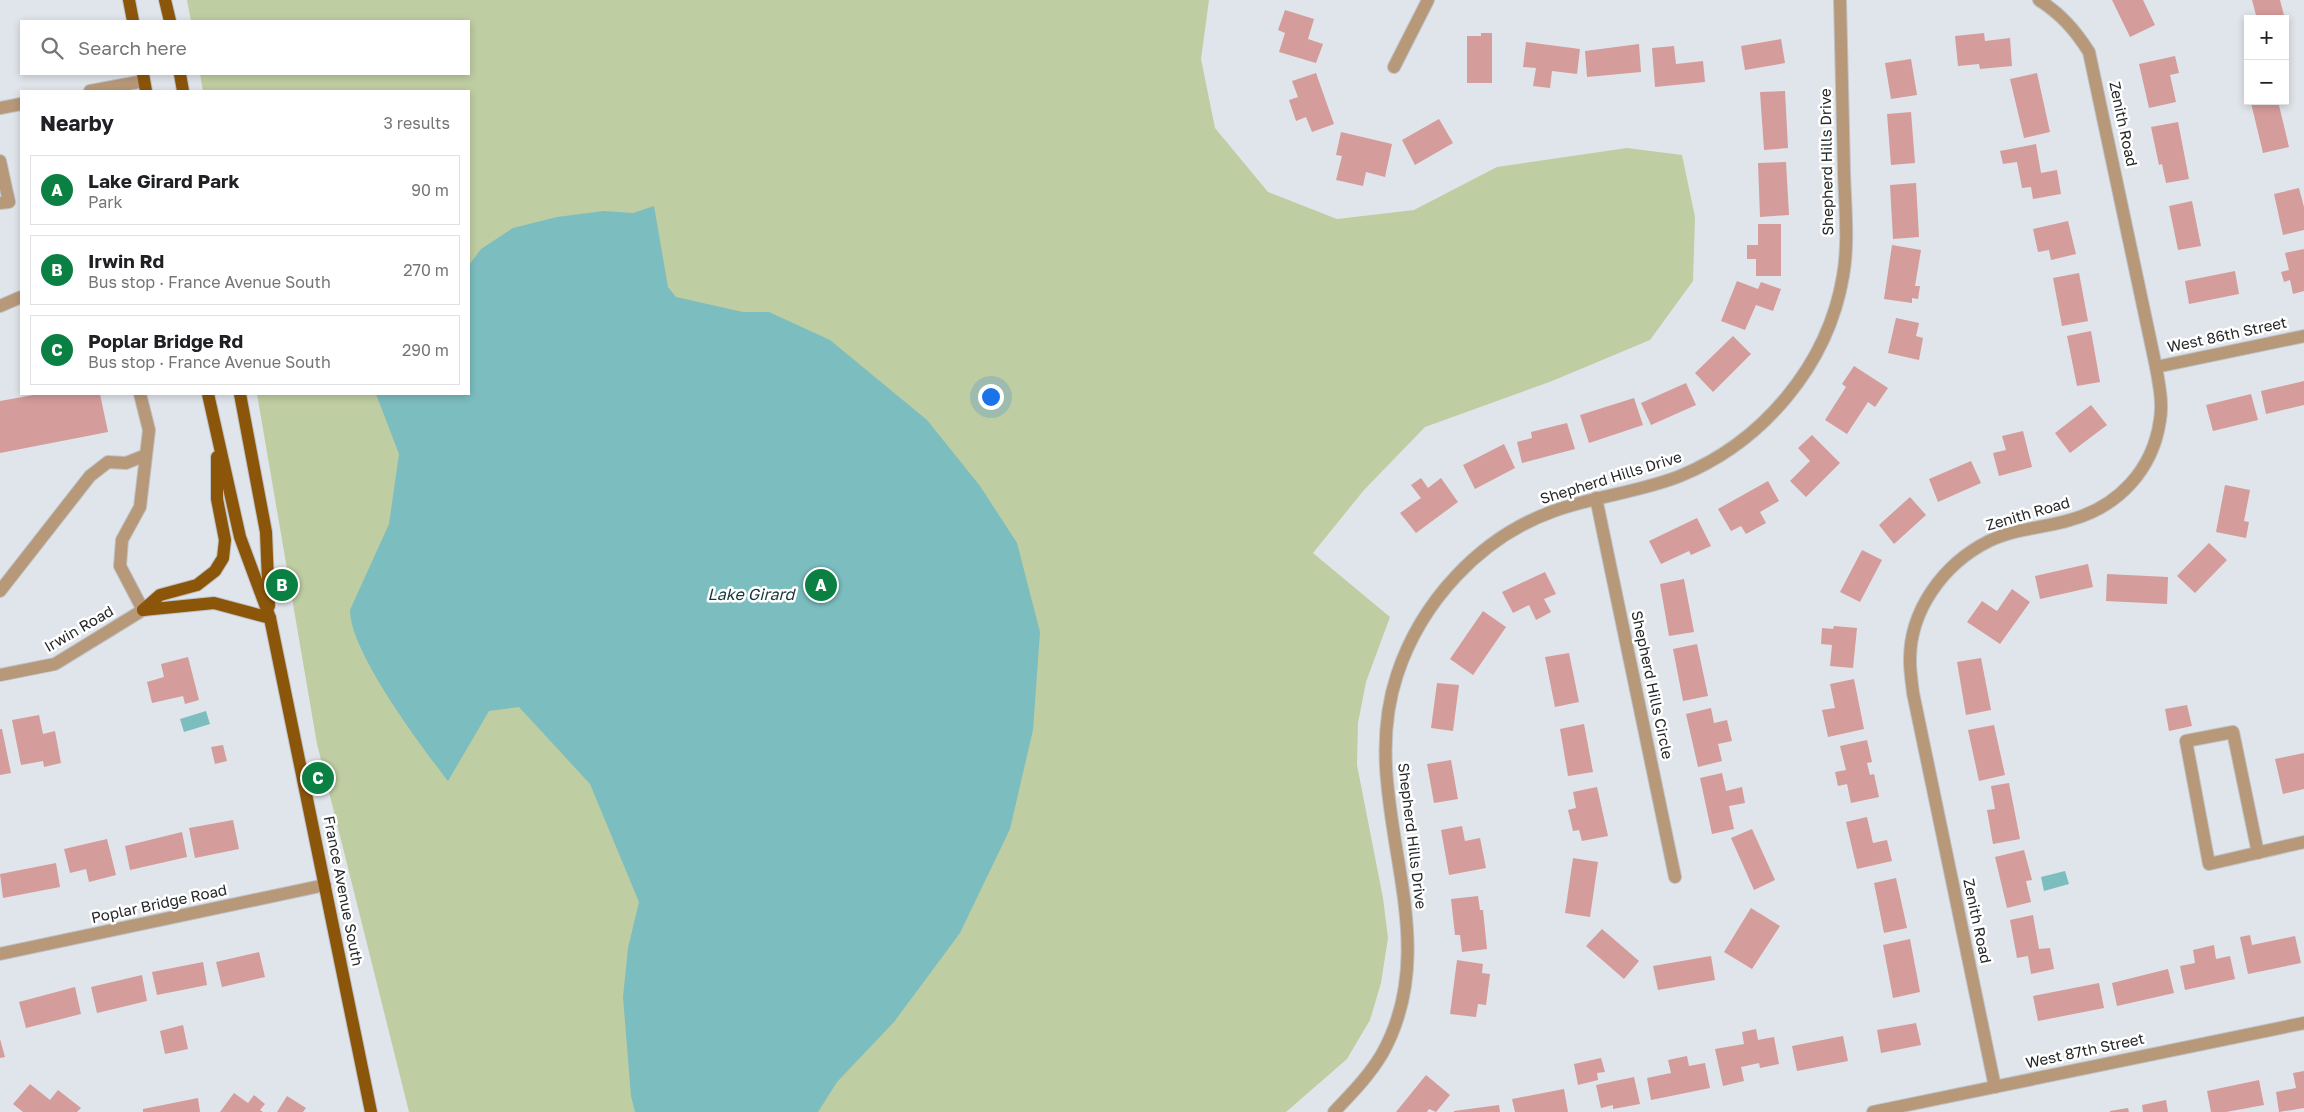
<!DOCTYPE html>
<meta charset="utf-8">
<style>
:root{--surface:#fff;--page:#f6f6f6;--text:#202124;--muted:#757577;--line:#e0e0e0;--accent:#0b8043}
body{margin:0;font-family:"Golos Text",sans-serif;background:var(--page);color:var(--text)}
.controls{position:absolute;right:15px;top:15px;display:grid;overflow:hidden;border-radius:0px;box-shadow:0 2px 8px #0003}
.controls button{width:45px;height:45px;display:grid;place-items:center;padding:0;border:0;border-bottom:1px solid var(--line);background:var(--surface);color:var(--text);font:25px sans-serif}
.you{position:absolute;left:990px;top:396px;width:18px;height:18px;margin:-12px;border:4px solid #fff;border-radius:50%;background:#1a73e8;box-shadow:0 0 0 8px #1a73e833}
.badge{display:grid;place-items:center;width:32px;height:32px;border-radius:50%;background:var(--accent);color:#fff;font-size:16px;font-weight:700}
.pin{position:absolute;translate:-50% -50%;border:2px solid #fff;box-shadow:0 1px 5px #0006}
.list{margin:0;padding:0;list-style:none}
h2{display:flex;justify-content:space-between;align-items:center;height:65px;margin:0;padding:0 20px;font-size:21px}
h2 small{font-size:16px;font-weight:400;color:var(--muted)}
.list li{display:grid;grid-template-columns:32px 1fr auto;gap:15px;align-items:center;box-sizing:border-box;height:70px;margin:0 10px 10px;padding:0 10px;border:1px solid var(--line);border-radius:0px}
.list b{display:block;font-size:19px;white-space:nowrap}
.list p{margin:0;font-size:16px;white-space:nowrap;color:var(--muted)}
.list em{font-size:16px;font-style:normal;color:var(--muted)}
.icon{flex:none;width:28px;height:28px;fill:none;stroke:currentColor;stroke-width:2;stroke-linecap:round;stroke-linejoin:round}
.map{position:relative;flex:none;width:2304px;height:1112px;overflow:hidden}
.search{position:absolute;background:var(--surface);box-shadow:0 2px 8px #0003;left:20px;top:20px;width:450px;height:55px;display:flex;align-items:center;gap:12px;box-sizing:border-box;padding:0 18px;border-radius:0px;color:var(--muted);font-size:19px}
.panel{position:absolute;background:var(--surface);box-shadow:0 2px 8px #0003;left:20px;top:90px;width:450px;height:305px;border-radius:0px}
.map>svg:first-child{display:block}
.green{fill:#bfcda2}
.water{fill:#7cbdbf}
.building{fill:#d49c9b}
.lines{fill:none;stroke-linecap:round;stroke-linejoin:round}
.minor-casing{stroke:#bec3c8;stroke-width:14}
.major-casing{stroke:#bec3c8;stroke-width:14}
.minor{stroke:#b79879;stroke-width:12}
.major{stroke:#8c560a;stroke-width:12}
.labels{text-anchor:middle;stroke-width:5;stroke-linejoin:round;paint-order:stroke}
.street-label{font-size:15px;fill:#252728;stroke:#fff}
.water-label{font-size:16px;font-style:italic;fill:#163738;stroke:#fff}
</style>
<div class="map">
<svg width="2304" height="1112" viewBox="0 0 2304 1112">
<rect width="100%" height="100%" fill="#e0e5eb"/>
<path class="green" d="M187,0H1209L1201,59L1215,128L1268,192L1337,219L1414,210L1497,167L1627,148L1682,155L1695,217L1693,281L1650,340L1552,381L1425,427L1364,490L1313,553L1390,617L1366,682L1358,723L1357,765L1383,898L1388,938L1381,983L1370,1020L1347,1059L1286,1112H409L317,744L257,394H469V91H203L200,74H469V21H191Z"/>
<g class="water">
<path d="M654,206L668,287L676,297L743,312H769L830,340L927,420L980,486L1017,543L1040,632L1033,730L1010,829L960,933L894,1022L837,1082L818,1112H635L631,1096L623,997L628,948L639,902L590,784L519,707L489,711L448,781C421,746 350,652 350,610L389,524L399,454L376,394H469V265L481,249L513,228L557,217L604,211L633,213Z"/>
<path d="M206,711L210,724L184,732L180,719Z"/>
<path d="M2065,871L2069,884L2044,891L2041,877Z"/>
</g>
<g class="building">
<path d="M2112,0H2143L2155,25L2130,37Z"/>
<path d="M2252,0H2280L2285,19H2257Z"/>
<path d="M1285,10L1314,19L1308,39L1323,44L1316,63L1279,52L1285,33L1278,30Z"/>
<path d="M1481,33H1492V83H1467V36H1481Z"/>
<path d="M1984,33L1985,41L2010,38L2012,66L1980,69L1979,64L1958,66L1955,36Z"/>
<path d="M1781,39L1785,63L1745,70L1741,46Z"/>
<path d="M1526,42L1580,49L1577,74L1552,71L1550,88L1533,86L1536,68L1523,67Z"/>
<path d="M1639,44L1641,72L1587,77L1585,51Z"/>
<path d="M1674,46L1676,64L1703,61L1705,82L1655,87L1652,48Z"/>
<path d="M2175,56L2179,73L2170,75L2176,102L2149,108L2139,64Z"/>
<path d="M1911,59L1917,95L1891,99L1885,63Z"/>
<path d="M1316,73L1334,124L1312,132L1306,117L1296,121L1289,100L1298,97L1292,81Z"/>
<path d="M2037,73L2050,132L2024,138L2010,79Z"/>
<path d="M1785,91L1788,148L1764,150L1760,92Z"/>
<path d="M2259,101H2278L2289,147L2263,153L2251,103Z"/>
<path d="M1911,112L1915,163L1891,165L1887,114Z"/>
<path d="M1439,119L1453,143L1415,165L1402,140Z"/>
<path d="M2178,122L2189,179L2166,183L2162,164L2159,165L2151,127Z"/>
<path d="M1341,132L1392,144L1385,177L1366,172L1363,186L1336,180L1342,156L1336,155Z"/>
<path d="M2036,144L2041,173L2057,170L2061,194L2033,199L2031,187L2022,188L2017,162L2003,164L2000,151Z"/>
<path d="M1786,162L1789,215L1760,217L1758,163Z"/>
<path d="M1916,183L1919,237L1893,239L1890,185Z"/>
<path d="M2299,188L2304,207V230L2283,235L2274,194Z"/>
<path d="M2192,201L2201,246L2178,250L2169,206Z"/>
<path d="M2068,221L2076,254L2051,260L2049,250L2038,252L2033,229Z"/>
<path d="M1758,224H1781V276H1756V259H1747V245H1758Z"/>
<path d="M1892,245L1921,250L1915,286H1920L1918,299L1912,298V303L1884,299Z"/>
<path d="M2304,249V291L2293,294L2290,280L2284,282L2281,272L2289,270L2285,253Z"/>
<path d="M2235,271L2239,294L2189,304L2185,281Z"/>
<path d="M2079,273L2088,321L2062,326L2053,278Z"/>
<path d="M1737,281L1758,289L1761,282L1781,289L1773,311L1756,305L1745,330L1721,321Z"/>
<path d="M1896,318L1919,323L1916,336L1923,338L1919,360L1888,353Z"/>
<path d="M2091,331L2100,382L2077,386L2067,336Z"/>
<path d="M1733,336L1751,354L1713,392L1695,373Z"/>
<path d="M1854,366L1888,388L1875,407L1868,402L1847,434L1825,420L1846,387L1842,384Z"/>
<path d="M2304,381V405L2266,414L2261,391Z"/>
<path d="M1686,383L1696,405L1651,425L1641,403Z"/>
<path d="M39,394H100L108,432L0,453V401Z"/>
<path d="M2251,394L2258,420L2213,431L2206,405Z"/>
<path d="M1634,398L1643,425L1589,443L1580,415Z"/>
<path d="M2091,405L2107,425L2070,453L2055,433Z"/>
<path d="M1567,423L1575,449L1522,463L1517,442L1532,438L1531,432Z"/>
<path d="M2023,431L2032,467L1999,476L1993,453L2006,450L2002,436Z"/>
<path d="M1812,435L1840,463L1806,497L1790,481L1810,461L1798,448Z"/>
<path d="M1504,444L1515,468L1475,489L1463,465Z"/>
<path d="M1971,461L1981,483L1938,502L1929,479Z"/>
<path d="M1421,478L1428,488L1441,478L1458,502L1416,533L1400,513L1421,498L1411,485Z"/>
<path d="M1768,481L1779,501L1760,512L1766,523L1746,534L1741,526L1731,531L1718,509Z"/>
<path d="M2225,485L2250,490L2244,521L2249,522L2246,538L2216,532Z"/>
<path d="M1910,497L1926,515L1894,544L1879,525Z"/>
<path d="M1697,518L1711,546L1691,555L1689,551L1661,564L1649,541Z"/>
<path d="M2209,543L2227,560L2195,593L2177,576Z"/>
<path d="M1862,550L1882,560L1860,602L1840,592Z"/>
<path d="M2088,564L2093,587L2040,599L2035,576Z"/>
<path d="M1545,572L1556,594L1544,599L1551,612L1536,620L1529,605L1513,613L1502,592Z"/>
<path d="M2107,574L2168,577L2167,604L2106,601Z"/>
<path d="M1684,579L1694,632L1669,636L1660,584Z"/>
<path d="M2012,589L2030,602L2000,644L1967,622L1982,601L1997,611Z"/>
<path d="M1483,611L1506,627L1473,675L1450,659Z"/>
<path d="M1834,626L1857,628L1853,668L1830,666L1832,645L1821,644L1822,628L1833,629Z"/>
<path d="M1697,644L1708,696L1683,701L1673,649Z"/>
<path d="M1569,653L1579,702L1555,707L1545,657Z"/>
<path d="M188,657L199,700L185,704L183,696L152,703L147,682L164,677L161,664Z"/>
<path d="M1981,658L1991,710L1966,715L1957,662Z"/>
<path d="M1854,679L1864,729L1828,737L1822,710L1835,708L1830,684Z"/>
<path d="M1437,683L1459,685L1453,731L1431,728Z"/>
<path d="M2187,705L2192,726L2169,731L2165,709Z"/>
<path d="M1711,708L1714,723L1727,720L1732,741L1718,744L1722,761L1698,767L1686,714Z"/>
<path d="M39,715L43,734L55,731L61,763L44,767L43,761L21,765L12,720Z"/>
<path d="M1584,724L1593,772L1568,776L1560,729Z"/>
<path d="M1994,725L2005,775L1979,781L1968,730Z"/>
<path d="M0,729H2L11,773L0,775Z"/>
<path d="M1867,740L1872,762L1867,763L1870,775L1874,774L1879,797L1851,803L1847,784L1838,786L1835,772L1846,770L1840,746Z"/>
<path d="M223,745L227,761L215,764L211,747Z"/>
<path d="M2304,753V789L2283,794L2275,759Z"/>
<path d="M1451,760L1458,799L1434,803L1427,764Z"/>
<path d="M1722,773L1726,791L1742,787L1745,803L1729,806L1734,829L1712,834L1700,778Z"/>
<path d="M2009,783L2020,839L1993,844L1987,810L1995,809L1991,786Z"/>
<path d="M1597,787L1608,836L1582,841L1579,830L1573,831L1568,810L1576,808L1573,792Z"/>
<path d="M1867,817L1873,843L1887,840L1892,861L1857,869L1846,822Z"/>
<path d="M233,820L239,849L195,858L189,828Z"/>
<path d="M1462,826L1465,841L1480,838L1486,868L1449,875L1441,830Z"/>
<path d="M1752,829L1775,880L1754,890L1731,838Z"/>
<path d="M182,832L187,857L130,870L125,846Z"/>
<path d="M107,839L116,875L89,882L86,869L70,873L64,849Z"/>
<path d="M2024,850L2032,880L2026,881L2031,902L2007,908L1995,857Z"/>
<path d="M1573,858L1598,862L1590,917L1565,913Z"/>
<path d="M56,863L60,887L3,898L0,874Z"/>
<path d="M1896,878L1907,928L1884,933L1874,883Z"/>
<path d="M1478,896L1480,910H1483L1487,949L1462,952L1460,935H1455L1451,899Z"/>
<path d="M1751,908L1780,926L1752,969L1724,952Z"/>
<path d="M2033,915L2039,949L2050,948L2054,969L2031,974L2028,956L2017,958L2010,920Z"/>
<path d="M1602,929L1639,961L1624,979L1586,946Z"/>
<path d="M2250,935L2252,945L2295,936L2301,963L2248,974L2240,937Z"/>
<path d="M1910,939L1920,992L1893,998L1883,945Z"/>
<path d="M2214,945L2216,959L2230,956L2235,979L2185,990L2180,966L2195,963L2193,950Z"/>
<path d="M259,952L265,977L222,987L216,962Z"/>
<path d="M1711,956L1715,980L1658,990L1653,966Z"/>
<path d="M1457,960L1483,964L1482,973L1490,974L1486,1005L1478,1004L1476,1017L1450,1014Z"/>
<path d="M203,962L207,985L157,995L152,972Z"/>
<path d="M2168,969L2174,993L2117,1006L2112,983Z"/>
<path d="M142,975L147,1001L97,1013L91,987Z"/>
<path d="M2099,983L2104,1008L2038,1021L2033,996Z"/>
<path d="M75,987L81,1014L26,1028L19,1002Z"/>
<path d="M1916,1023L1921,1045L1881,1053L1877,1030Z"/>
<path d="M183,1025L188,1049L165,1054L160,1031Z"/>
<path d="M1756,1029L1758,1040L1774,1037L1779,1064L1760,1068L1759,1063L1741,1067L1744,1081L1723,1086L1715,1049L1744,1044L1742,1032Z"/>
<path d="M1843,1036L1848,1061L1797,1071L1792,1046Z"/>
<path d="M0,1039L5,1057L0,1058Z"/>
<path d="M1687,1056L1689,1066L1705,1063L1710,1088L1651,1100L1647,1078L1671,1073L1668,1060Z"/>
<path d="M1601,1058L1605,1072L1597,1073L1598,1080L1578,1085L1574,1064Z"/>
<path d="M2304,1071V1108L2279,1112L2276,1092L2296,1088L2293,1073Z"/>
<path d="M1426,1075L1450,1095L1436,1112L1429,1109L1427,1112H1396Z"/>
<path d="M1634,1077L1640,1104L1613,1109V1105L1601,1108L1596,1085Z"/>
<path d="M2259,1080L2264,1105L2226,1112H2211L2207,1091Z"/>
<path d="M30,1084L50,1100L58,1090L81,1108L77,1112H23L13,1104Z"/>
<path d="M1564,1089L1568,1112H1515L1512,1099Z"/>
<path d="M234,1093L248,1103L254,1095L265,1104L260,1110L263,1112H220Z"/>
<path d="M287,1096L306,1108L303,1112H277Z"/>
<path d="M198,1098L200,1112H143V1109Z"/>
<path d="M2166,1100L2168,1112H2143L2142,1105Z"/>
<path d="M1499,1105L1500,1112H1454V1111Z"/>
<path d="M2128,1108L2129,1112H2110V1111Z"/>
</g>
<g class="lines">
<g class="minor-casing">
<g id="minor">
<path d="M1394,67L1428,0"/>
<path d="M90,91L144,81"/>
<path d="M0,108L21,104"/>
<path d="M0,161L9,202L0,203"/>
<path d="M0,306L21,297"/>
<path d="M2156,367L2304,336"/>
<path d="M1596,498L1675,877"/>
<path d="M0,591L90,476L108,462L126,463L146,455"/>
<path d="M0,675L55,664L143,610L120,566L122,540L140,507L149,430L140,394"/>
<path d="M2258,853L2233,732L2186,741L2209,864L2304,842"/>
<path d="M0,954L325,885"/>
<path d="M1995,1087L1913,693C1912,683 1910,672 1910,662C1909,611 1943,564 1989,541C2014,529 2043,528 2070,520C2118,507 2153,470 2160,420C2163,403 2159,384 2156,367L2089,52C2075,30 2061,14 2039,0"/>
<path d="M1334,1112C1351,1094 1369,1076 1382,1054C1451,931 1354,804 1397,675C1421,602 1480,537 1554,511C1595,496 1640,492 1680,476C1763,442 1828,365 1843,276C1849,243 1845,206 1844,172C1843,115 1841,57 1840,0"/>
<path d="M1873,1112L2304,1023"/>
</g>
</g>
<g class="major-casing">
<g id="major">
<path d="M129,0L133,21"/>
<path d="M165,0L170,21"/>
<path d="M143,74L146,91"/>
<path d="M180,74L183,91"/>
<path d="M208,394L240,537L270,618L371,1112"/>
<path d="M240,394L266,532L269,606"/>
<path d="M143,610L160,595L197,585L215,571L223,558L225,540L217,499V457"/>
<path d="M143,610L214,603L270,618"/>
</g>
</g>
<use href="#minor" class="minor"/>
<use href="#major" class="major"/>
</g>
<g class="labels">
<g class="street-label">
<text transform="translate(2123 124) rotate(78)" y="5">Zenith Road</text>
<text transform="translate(1827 162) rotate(-91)" y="5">Shepherd Hills Drive</text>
<text transform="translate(2227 335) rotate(-12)" y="5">West 86th Street</text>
<text transform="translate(1611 478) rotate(-17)" y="5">Shepherd Hills Drive</text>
<text transform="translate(2028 514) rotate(-16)" y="5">Zenith Road</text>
<text transform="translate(79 629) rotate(-30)" y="5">Irwin Road</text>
<text transform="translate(1652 685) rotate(78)" y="5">Shepherd Hills Circle</text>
<text transform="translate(1412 836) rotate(83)" y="5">Shepherd Hills Drive</text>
<text transform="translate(343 891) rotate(79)" y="5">France Avenue South</text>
<text transform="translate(159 904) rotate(-12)" y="5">Poplar Bridge Road</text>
<text transform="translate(1977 921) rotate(78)" y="5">Zenith Road</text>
<text transform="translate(2085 1051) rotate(-12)" y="5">West 87th Street</text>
</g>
<g class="water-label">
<text x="751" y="600">Lake Girard</text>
</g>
</g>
</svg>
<div class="controls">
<button>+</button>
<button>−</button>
</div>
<div class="you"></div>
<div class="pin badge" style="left:821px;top:585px">A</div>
<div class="pin badge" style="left:282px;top:585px">B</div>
<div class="pin badge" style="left:318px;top:778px">C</div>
<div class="search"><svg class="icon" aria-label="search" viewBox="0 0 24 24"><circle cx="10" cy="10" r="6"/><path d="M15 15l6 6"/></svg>Search here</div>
<section class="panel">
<h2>Nearby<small>3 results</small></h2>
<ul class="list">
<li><span class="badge">A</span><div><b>Lake Girard Park</b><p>Park</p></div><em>90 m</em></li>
<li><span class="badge">B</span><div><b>Irwin Rd</b><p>Bus stop · France Avenue South</p></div><em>270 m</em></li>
<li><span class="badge">C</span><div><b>Poplar Bridge Rd</b><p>Bus stop · France Avenue South</p></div><em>290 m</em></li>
</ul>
</section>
</div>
